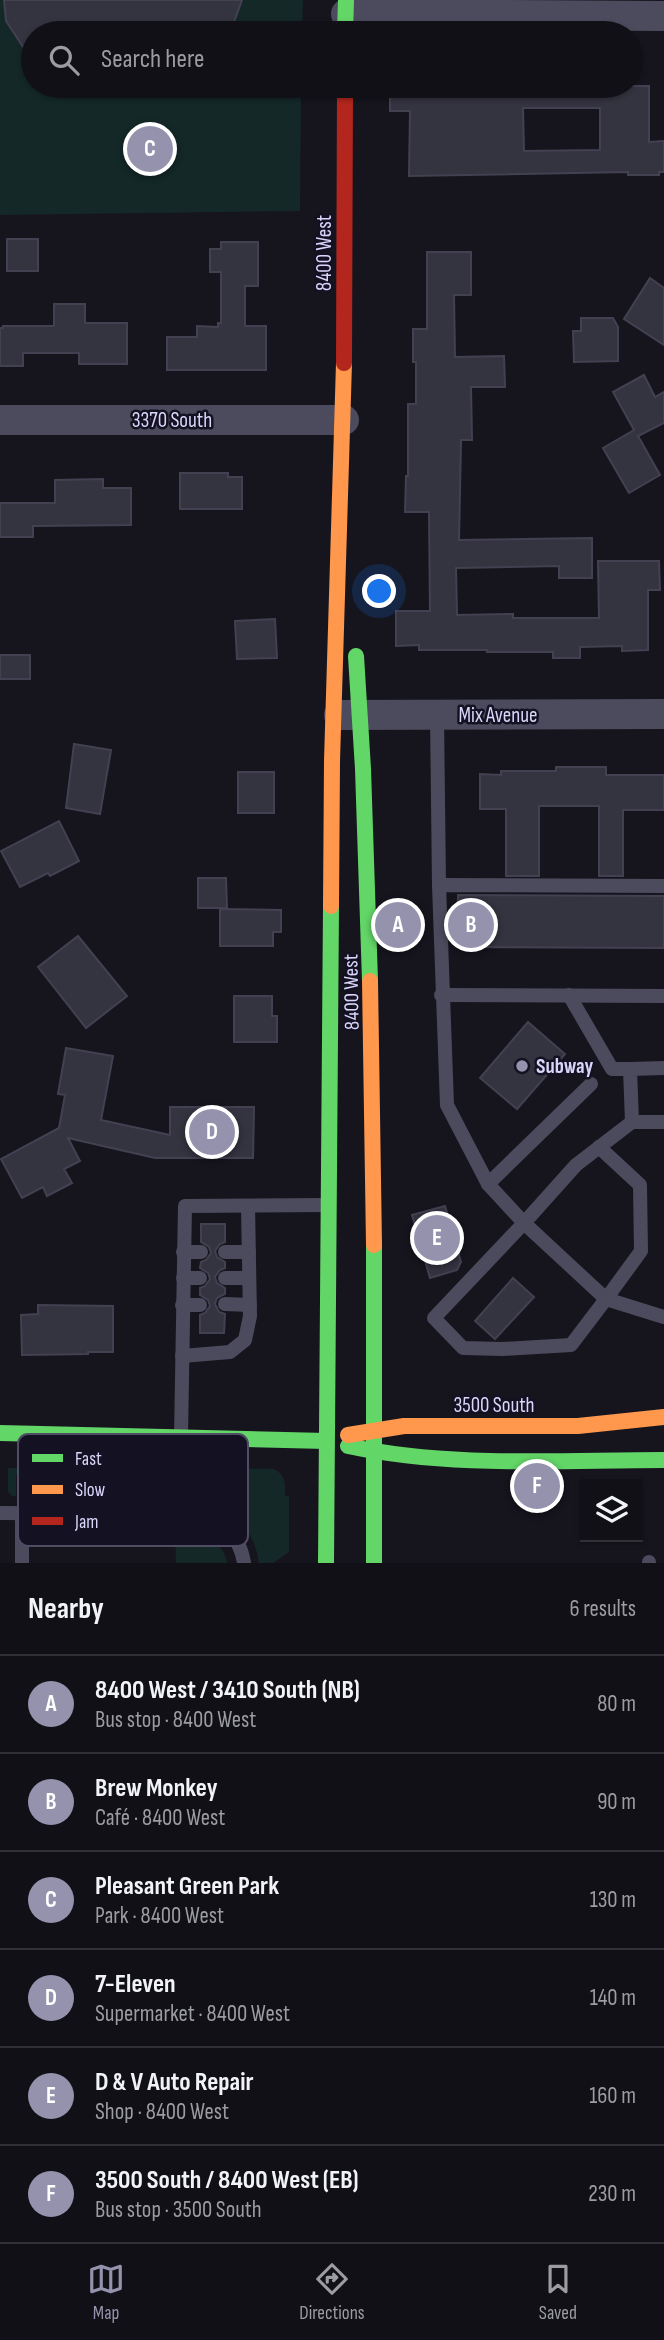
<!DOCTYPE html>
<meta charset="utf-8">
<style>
:root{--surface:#101016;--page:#19191f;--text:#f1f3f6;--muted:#9c9da1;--line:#303035;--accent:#9592ad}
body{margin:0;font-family:"Sofia Sans Condensed",sans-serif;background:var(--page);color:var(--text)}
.controls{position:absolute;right:21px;bottom:21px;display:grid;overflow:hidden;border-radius:0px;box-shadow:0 2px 5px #0004}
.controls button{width:63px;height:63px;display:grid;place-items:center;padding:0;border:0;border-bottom:2px solid var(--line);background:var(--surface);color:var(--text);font:35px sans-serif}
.you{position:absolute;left:380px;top:592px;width:24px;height:24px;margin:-18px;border:5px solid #fff;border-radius:50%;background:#1a73e8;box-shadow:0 0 0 10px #1a73e833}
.badge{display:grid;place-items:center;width:46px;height:46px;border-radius:50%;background:var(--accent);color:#fff;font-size:23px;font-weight:700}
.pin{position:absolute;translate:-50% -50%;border:4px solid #fff;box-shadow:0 2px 7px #0006}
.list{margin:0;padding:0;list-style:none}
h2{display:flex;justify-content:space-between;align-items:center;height:91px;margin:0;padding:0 28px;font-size:30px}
h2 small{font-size:23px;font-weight:400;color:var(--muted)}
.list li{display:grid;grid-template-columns:46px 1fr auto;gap:21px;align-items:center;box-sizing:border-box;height:98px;padding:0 28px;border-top:2px solid var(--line)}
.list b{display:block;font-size:26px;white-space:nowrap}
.list p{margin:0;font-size:23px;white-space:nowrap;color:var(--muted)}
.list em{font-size:23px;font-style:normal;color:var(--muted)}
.icon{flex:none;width:38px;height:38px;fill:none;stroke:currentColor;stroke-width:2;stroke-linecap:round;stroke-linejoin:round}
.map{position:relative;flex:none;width:664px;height:1563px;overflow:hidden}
.search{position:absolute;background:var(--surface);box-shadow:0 2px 5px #0004;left:21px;right:21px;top:21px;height:77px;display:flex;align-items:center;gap:18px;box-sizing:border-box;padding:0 24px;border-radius:38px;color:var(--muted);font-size:26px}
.sheet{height:679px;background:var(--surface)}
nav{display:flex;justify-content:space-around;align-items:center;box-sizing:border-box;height:98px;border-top:2px solid var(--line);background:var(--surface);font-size:19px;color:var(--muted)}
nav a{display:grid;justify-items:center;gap:4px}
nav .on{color:var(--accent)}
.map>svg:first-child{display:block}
.green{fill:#142828}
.building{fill:#343340;stroke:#434151;stroke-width:2;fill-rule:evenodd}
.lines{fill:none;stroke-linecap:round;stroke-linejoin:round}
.lane{stroke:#4c4b5d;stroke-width:14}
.street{stroke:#4c4b5d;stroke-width:30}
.fast{stroke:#63d668;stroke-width:16}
.slow{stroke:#ff974d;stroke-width:16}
.jam{stroke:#b3261e;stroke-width:16}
.poi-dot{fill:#9592ad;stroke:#131122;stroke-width:2.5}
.labels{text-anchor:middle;stroke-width:5;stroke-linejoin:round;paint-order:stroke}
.street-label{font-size:21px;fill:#dad6fa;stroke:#131122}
.poi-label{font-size:21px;font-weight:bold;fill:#dad6fa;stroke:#131122;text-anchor:start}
.key{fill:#131122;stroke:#4f4c63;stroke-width:2}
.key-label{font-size:19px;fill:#dad6fa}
</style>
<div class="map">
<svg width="664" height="1563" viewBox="0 0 664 1563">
<rect width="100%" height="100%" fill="#16151e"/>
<g class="green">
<path d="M0,0H303L302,33H33V86H301L300,211L0,215Z"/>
<path d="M8,1468H208L189,1499L117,1497L116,1475H16V1496H12L8,1492Z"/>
<path d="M216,1468L274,1469C286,1475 285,1484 285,1496H289V1552L273,1563H259C254,1527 230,1506 196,1499Z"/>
<path d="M175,1530C199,1530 222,1537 227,1563H176Z"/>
</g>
<g class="building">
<path d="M4,0H242L230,33H33V62L6,21Z"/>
<path d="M390,86H649V142L664,141V172H659V175H628V172L409,176L410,111H390ZM523,108H600V150L524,151Z"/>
<rect x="7" y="239" width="31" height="32"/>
<path d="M221,242H258V286H245V326H266V370H167V337H197V326L218,327V323H221V272H210V249H221Z"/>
<path d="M427,252H471V295H454L455,357L504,356L505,387H471L472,440H461L459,540L592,538V578H559V566L456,568L457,615L513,614V618H599L598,561H659L660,590H648V650L622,651V646L580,647V658H553V652H487V650H419V645L396,646V611H430L429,512H405L406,476H408V404H416V362H413V329H427Z"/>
<path d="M650,278L664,288V345L624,319Z"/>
<path d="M54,304H85V323H127V364H79V353H23V366H0V328H3V326H54Z"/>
<path d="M581,318H613L618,327V361L574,362L573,331H581Z"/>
<path d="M644,375L655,397L664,392V423L638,436L660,475L629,493L603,448L634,430L613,392Z"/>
<path d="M180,473H228V477H242V509H180Z"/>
<path d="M103,479V488H131V525L33,526V537H0V503H55V480Z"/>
<path d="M275,619L277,658L237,659L235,621Z"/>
<rect x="0" y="655" width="30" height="24"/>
<path d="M74,744L111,750L100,814L66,808Z"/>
<path d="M556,767H606V775H664V810H623V876H599V806H539V876H506V809H480V774L501,775V771H556Z"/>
<rect x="238" y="772" width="36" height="41"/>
<path d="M59,821L79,861L50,876L48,873L20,887L1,851Z"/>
<path d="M198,878H226L227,908H198Z"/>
<path d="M458,895L664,896V948L457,947Z"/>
<path d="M220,909L281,910V932H273V946H220Z"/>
<path d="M78,936L127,996L86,1028L38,967Z"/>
<path d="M234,996H272V1016H277V1042H234Z"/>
<path d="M528,1022L565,1054L517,1109L480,1078Z"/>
<path d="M66,1048L113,1056L101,1120L170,1135V1107H254L253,1158H155L68,1138L80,1161L64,1169L72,1183L47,1196L43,1187L22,1198L1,1159L59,1128L65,1095L58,1094Z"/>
<path d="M445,1206L461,1262L457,1270L430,1278L412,1215Z"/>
<path d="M201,1224H225V1242L220,1244L215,1251L217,1257L225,1262V1268L220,1270L215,1277L217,1283L225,1288V1294L217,1298L215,1304L219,1312L225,1314L224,1333H200V1315L205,1313L210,1306L208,1300L200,1295V1288L205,1286L210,1279L208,1273L200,1268L201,1262L206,1260L211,1253L209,1247L201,1242Z"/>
<path d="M513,1278L534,1297L495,1339L475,1321Z"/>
<path d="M38,1305L113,1306V1352H88V1354L22,1355L21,1315L38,1314Z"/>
</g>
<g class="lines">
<g class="lane">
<path d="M437,715L439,885"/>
<path d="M664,886L439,885L447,1105L488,1184L524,1223L576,1165L632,1122H664"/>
<path d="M441,995L664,996"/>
<path d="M569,995L612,1069H630"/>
<path d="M632,1122L630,1069L664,1068"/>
<path d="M599,1147L640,1185L641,1251L606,1299L524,1223L434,1318L463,1348L503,1349L571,1345L606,1299L664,1317"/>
<path d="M488,1184L591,1084"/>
<path d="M183,1252H201"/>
<path d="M225,1252H249"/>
<path d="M183,1278H200"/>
<path d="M225,1278H249"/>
<path d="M225,1304L250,1305"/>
<path d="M182,1305H200"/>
<path d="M182,1356L230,1352L245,1340L250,1316L248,1206"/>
<path d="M181,1437L185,1206L326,1205"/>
<path d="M0,1513L197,1514C222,1521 240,1536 244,1563"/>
<path d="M22,1513V1563"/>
<path d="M649,1562V1563"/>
</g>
<g class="street">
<path d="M346,14L664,16"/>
<path d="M0,420H344"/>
<path d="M339,715L664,714"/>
</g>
<g class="fast">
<path d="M345,33L346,0"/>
<path d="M356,656L363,769L370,981"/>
<path d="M374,1245V1563"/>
<path d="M0,1433L326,1441"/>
<path d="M348,1446C451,1468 559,1460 664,1460"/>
<path d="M326,1563L331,906"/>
</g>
<g class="slow">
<path d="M331,906L332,761L344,363"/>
<path d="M370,981L374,1245"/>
<path d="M348,1435L404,1426H578L664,1417"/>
</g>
<path class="jam" d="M344,363L345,86"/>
</g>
<circle class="poi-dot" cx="522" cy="1066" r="7"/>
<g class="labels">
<g class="street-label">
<text transform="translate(324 253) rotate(-90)" y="7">8400 West</text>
<text x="172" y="427">3370 South</text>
<text x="498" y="722">Mix Avenue</text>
<text transform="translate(351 992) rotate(-91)" y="7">8400 West</text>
<text x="494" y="1412">3500 South</text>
</g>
<g class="poi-label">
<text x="536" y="1073">Subway</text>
</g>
</g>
<rect x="18" y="1434" width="230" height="112" rx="10" class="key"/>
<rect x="32" y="1454" width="31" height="8" fill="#63d668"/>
<rect x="32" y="1485" width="31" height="9" fill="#ff974d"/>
<rect x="32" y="1517" width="31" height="8" fill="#b3261e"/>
<g class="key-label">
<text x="75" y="1465">Fast</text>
<text x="75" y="1496">Slow</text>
<text x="75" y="1528">Jam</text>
</g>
</svg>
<div class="controls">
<button><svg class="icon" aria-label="layers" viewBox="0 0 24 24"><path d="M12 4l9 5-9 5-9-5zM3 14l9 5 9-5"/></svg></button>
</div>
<div class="you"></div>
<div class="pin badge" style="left:398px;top:925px">A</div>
<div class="pin badge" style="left:471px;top:925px">B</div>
<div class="pin badge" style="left:150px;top:149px">C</div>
<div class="pin badge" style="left:212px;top:1132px">D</div>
<div class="pin badge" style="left:437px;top:1238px">E</div>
<div class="pin badge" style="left:537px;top:1486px">F</div>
<div class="search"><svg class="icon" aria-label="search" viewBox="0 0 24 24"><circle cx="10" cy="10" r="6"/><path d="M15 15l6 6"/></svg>Search here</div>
</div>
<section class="sheet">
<h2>Nearby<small>6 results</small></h2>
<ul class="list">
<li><span class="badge">A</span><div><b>8400 West / 3410 South (NB)</b><p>Bus stop · 8400 West</p></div><em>80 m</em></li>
<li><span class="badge">B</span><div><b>Brew Monkey</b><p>Café · 8400 West</p></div><em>90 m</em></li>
<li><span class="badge">C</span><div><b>Pleasant Green Park</b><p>Park · 8400 West</p></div><em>130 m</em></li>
<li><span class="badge">D</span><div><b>7-Eleven</b><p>Supermarket · 8400 West</p></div><em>140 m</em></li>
<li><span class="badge">E</span><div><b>D &amp; V Auto Repair</b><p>Shop · 8400 West</p></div><em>160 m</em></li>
<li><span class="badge">F</span><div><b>3500 South / 8400 West (EB)</b><p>Bus stop · 3500 South</p></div><em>230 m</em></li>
</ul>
</section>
<nav>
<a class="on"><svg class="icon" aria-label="map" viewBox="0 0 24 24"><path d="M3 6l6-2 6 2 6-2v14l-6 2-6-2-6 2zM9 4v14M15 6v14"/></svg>Map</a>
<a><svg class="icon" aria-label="directions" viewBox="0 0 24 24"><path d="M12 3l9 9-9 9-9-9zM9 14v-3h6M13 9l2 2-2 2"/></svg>Directions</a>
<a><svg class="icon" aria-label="saved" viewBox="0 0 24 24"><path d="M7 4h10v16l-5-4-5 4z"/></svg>Saved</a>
</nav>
